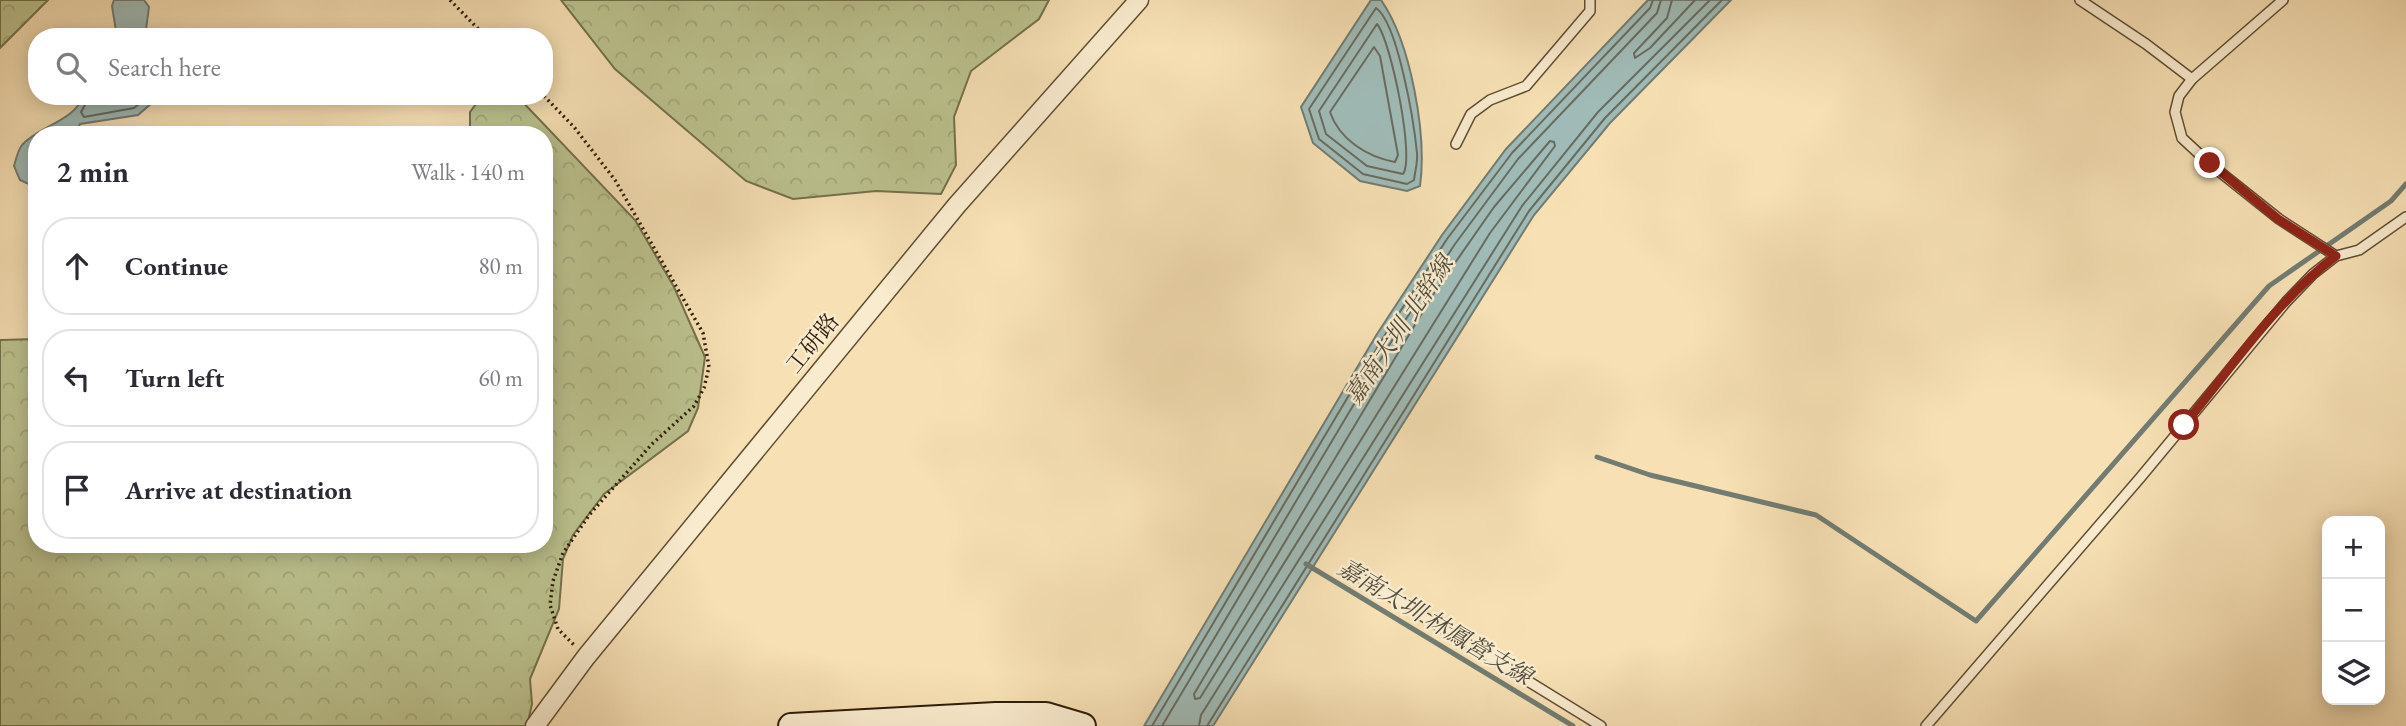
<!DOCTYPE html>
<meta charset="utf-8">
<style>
:root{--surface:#fff;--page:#f2f2f3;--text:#2b2b33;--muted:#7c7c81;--line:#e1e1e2}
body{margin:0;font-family:"EB Garamond","Noto Serif TC",serif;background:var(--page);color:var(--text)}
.controls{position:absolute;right:21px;bottom:21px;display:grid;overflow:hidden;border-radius:14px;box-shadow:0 4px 18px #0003}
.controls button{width:63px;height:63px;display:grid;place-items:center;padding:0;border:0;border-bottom:2px solid var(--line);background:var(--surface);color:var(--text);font:35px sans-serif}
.stop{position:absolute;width:21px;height:21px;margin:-16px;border:5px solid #8f2418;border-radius:50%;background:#fff}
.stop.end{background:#8f2418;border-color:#fff;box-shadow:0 2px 7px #0008}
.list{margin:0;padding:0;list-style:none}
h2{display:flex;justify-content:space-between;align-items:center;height:91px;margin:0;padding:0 28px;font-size:30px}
h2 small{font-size:23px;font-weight:400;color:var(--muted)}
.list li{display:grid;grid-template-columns:46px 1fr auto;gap:21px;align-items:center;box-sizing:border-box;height:98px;margin:0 14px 14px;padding:0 14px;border:2px solid var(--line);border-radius:28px}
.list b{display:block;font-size:26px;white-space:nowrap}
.list em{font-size:23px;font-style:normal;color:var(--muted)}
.icon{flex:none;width:38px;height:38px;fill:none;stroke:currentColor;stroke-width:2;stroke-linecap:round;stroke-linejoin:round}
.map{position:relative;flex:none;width:2406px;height:726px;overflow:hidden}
.search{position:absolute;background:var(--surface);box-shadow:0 4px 18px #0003;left:28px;top:28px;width:525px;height:77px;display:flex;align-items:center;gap:18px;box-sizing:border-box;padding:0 24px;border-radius:28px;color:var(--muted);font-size:26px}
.panel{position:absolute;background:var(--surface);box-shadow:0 4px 18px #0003;left:28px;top:126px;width:525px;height:427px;border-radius:28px}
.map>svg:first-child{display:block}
.forest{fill:url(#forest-crowns);stroke:#74704c;stroke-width:2}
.water{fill:#a0bbb7;stroke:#727c72;stroke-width:2}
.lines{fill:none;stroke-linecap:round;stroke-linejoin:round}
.shore{stroke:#676c60;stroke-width:2}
.stream{stroke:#727c72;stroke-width:5}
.service-casing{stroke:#604e34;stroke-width:12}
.minor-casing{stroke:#604e34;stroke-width:21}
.secondary-casing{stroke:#2e1d0a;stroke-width:28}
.path{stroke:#2e1d0a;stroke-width:3.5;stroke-dasharray:2 3.5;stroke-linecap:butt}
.service{stroke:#f9ebce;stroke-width:9}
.minor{stroke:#f9ebce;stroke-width:18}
.secondary{stroke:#f9ebce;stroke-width:24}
.route{stroke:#8f2418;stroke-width:9}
.labels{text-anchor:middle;stroke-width:5;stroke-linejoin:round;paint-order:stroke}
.street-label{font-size:23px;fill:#2e1d0a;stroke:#f9ebce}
.water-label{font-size:24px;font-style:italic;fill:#504c3e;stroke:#f9ebce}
</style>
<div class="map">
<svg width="2406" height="726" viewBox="0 0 2406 726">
<defs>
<pattern id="forest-crowns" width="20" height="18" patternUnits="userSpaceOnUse" patternTransform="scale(1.75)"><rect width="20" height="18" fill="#bbc28e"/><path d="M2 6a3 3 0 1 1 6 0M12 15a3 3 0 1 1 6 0" fill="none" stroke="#a1a679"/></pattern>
</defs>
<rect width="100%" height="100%" fill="#f6e0b4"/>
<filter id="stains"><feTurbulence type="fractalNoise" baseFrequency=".00286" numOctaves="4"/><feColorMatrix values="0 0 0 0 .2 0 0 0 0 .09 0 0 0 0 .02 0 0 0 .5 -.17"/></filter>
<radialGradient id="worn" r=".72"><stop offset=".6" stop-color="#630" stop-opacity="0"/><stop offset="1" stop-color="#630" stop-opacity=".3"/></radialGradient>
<g class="forest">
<path d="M0,0H48L0,48Z"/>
<path d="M561,0H1049L1039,19L971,71L954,117L956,165L941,194L876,191L793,199L746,181L615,69Z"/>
<path d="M482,96H517L635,220L674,287L705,357L698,408L688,431L604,494L573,535L563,559L559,609L530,679L532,704L527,726H0V340L37,339V544H544V135H470V112Z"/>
</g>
<g class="water">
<path d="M114,0H144L149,7L145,37H117L112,6Z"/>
<path d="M1371,0H1381C1411,43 1427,135 1420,186L1407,191L1360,181L1313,143L1301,107Z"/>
<path d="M1648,0H1731L1610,123L1534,215L1213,726H1144L1377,334L1442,235L1506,149Z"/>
<path d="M83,96H160L138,115L80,124L75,135H37V188L20,180L14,166C16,159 18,150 22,145C39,126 75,121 83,96Z"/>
</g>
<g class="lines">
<g class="shore">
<path d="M1672,0L1667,18L1634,53L1635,58L1650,48L1695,0"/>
<path d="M1376,8C1398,23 1414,123 1417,153C1418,162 1415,171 1414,180L1407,184L1363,174L1319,139L1309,109Z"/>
<path d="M1377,24C1391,41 1415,158 1403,174L1367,166L1326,134L1319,111Z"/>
<path d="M1374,47L1380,56L1398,155L1395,162C1367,157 1339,139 1330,112Z"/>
<path d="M90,96L81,112L84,117L134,108L149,96"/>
<path d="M1550,141L1554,142L1555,146L1490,233L1200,698L1195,699L1194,694L1434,293L1494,207Z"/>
<path d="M1152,726L1383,338L1447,239L1512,153L1650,8L1653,0"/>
<path d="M1162,726L1391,342L1455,244L1518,159L1657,13L1661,0"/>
<path d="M1199,726L1201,715L1522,206L1598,112L1710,0"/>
<path d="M1207,726L1529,211L1605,118L1722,0"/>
</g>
<g class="stream">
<path d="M1597,457L1650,475L1816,515L1976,621L2269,286L2391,201L2406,184"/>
<path d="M1306,564L1573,726"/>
</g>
<g class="service-casing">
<g id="service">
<path d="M2080,0L2146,44L2192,79"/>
<path d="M2283,0L2192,79L2179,96L2175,112L2182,138L2210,164L2279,219L2336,256"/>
<path d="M1456,144L1471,114L1490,100L1526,86L1590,11V0"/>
<path d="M1359,577L1601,726"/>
<path d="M1926,726L2140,478L2286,302L2313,274L2336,256L2359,250L2406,217"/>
</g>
</g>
<g class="minor-casing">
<path id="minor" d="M535,726L586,657L957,205L1139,0"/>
</g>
<g class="secondary-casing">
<path id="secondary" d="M791,726L996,715H1046L1083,726"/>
</g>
<g class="path">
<path d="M450,0L486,37"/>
<path d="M544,96L574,127L615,180L703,333L709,367L704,388L694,406L652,444L590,514L563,553L553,581L550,605L558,629L575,646"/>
</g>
<use href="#service" class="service"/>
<use href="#minor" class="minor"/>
<use href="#secondary" class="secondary"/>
</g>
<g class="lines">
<path class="route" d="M2184,425C2232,367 2276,301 2336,256L2278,219L2210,163"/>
</g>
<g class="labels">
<g class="street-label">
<text transform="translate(812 343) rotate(-51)" y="8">工研路</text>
</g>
<g class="water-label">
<text transform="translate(1399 330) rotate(-56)" y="8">嘉南大圳 北幹線</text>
<text transform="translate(1435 622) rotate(31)" y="8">嘉南大圳 林鳳營支線</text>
</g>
</g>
<rect width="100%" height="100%" filter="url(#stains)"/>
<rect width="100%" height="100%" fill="url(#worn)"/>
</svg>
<div class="controls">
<button>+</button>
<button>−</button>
<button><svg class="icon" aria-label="layers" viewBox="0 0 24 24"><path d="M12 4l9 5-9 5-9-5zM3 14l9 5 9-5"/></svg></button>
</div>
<div class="stop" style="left:2184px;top:425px"></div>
<div class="stop end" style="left:2210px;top:163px"></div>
<div class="search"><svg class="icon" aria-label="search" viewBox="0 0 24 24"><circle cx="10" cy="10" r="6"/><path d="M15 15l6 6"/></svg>Search here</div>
<section class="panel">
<h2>2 min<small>Walk · 140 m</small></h2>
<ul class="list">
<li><svg class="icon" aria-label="ahead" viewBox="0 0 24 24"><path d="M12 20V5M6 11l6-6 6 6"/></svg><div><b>Continue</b></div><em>80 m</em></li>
<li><svg class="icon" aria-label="left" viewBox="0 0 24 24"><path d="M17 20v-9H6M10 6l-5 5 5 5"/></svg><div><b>Turn left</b></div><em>60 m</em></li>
<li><svg class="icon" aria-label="arrive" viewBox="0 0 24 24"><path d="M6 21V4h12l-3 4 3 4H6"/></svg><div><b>Arrive at destination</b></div></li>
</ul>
</section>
</div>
